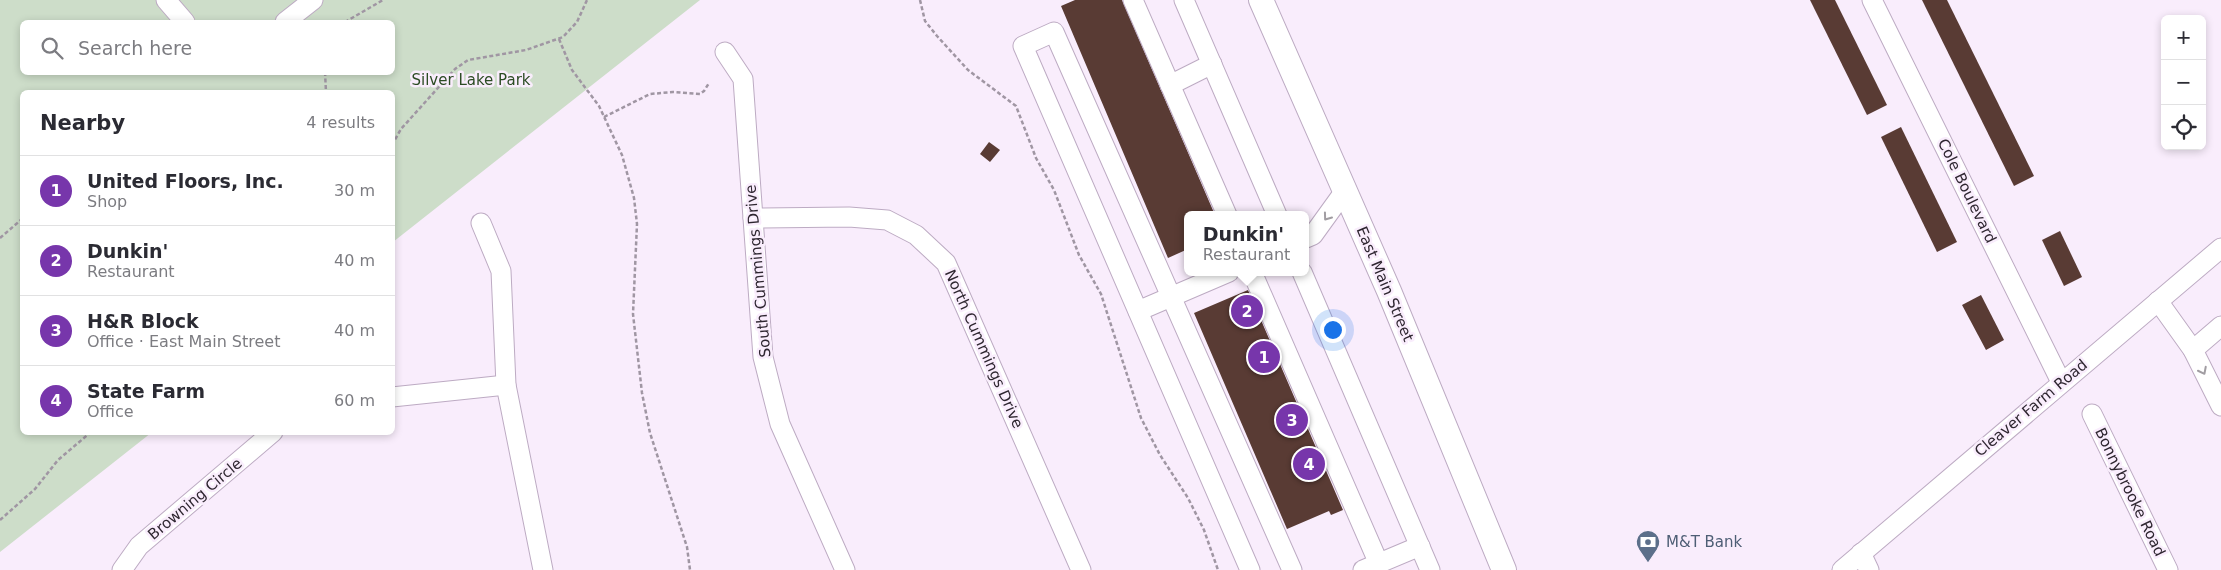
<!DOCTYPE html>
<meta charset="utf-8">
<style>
:root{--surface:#fff;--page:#f2f2f3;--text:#2b2b33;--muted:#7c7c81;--line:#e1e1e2;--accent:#7736ab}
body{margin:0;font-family:"DejaVu Sans",sans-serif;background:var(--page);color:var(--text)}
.controls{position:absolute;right:15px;top:15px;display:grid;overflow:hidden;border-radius:8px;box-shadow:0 2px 8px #0003}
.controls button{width:45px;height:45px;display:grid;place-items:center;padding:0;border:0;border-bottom:1px solid var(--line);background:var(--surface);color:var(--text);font:25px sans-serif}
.you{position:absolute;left:1332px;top:329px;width:18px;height:18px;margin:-12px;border:4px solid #fff;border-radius:50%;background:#1a73e8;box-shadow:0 0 0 8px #1a73e833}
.badge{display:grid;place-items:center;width:32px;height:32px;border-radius:50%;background:var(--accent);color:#fff;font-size:16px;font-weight:700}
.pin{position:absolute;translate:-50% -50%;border:2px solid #fff;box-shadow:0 1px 5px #0006}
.popup{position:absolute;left:1184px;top:211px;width:125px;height:65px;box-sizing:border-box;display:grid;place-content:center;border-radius:8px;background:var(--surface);filter:drop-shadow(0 1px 4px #0005);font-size:16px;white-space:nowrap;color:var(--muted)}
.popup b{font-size:19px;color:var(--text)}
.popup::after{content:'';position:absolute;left:50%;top:100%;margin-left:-10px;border:10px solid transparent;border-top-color:var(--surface)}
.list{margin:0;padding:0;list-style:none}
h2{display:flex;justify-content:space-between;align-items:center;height:65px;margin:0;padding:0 20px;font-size:21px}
h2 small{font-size:16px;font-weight:400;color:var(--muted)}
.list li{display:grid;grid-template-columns:32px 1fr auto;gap:15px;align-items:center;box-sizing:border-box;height:70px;padding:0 20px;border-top:1px solid var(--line)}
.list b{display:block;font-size:19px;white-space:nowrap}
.list p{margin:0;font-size:16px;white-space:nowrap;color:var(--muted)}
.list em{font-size:16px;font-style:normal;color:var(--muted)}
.icon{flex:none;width:28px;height:28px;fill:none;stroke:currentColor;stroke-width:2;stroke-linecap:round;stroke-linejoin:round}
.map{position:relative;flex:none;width:2221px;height:570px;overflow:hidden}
.search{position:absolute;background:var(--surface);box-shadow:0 2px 8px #0003;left:20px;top:20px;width:375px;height:55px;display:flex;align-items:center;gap:12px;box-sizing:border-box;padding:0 18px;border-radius:8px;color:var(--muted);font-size:19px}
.panel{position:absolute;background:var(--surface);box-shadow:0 2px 8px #0003;left:20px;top:90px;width:375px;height:345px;border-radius:8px}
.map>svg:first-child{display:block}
.green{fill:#cdddc9;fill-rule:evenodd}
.building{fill:#593b34}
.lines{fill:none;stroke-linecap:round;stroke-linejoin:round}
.minor-casing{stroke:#bdabc3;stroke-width:21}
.major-casing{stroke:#bdabc3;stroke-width:26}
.path{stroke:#a096a3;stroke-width:2.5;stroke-dasharray:4 2.5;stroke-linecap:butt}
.minor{stroke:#fff;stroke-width:19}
.major{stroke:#fff;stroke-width:24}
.oneway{stroke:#a19da2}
.labels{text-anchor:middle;stroke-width:5;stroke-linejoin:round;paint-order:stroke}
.park-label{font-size:15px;fill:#2c4c24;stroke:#f9edfc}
.street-label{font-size:15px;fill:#2e2630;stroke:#f9edfc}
.service-label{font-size:15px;fill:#4e5e75;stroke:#f9edfc;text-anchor:start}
</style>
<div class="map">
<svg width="2221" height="570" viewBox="0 0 2221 570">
<rect width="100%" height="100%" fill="#f9edfc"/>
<path class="green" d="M0,0H700L393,242L392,92H22V432L151,433L0,552ZM22,22H392V72H22Z"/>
<g class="building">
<path d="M1075,0H1122L1215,215H1188V249L1168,258L1061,6Z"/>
<path d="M1810,0H1835L1887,105L1867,115Z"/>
<path d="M1922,0H1947L2034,176L2014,186Z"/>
<path d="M1901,127L1957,242L1937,252L1881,137Z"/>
<path d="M989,142L1000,150L990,162L980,154Z"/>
<path d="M2060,231L2082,277L2064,286L2042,240Z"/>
<path d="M1248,290L1343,510L1331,515L1329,511L1287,529L1194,313Z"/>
<path d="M1981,295L2004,340L1986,350L1962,305Z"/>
</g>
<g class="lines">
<g class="minor-casing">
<g id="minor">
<path d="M166,0L185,22"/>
<path d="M1133,0L1227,215"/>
<path d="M1184,0L1277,215"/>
<path d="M1872,0L2061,382"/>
<path d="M285,22L313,0"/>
<path d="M725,52L743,79L763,357L780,424L845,570"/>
<path d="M1170,85L1212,64"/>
<path d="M753,218L849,217L887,220L916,235L946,263L1081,570"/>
<path d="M481,223L501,271L506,385L543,570"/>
<path d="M1306,238L1313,235L1344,192"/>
<path d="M1252,272L1379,564"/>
<path d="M1302,272L1430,570"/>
<path d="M2158,301L2193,350L2221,406"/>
<path d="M1138,311L1229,272"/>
<path d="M2193,350L2221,326"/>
<path d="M392,397L506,385"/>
<path d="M2092,414L2168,570"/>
<path d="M1861,553L1869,570"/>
<path d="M122,570L139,546L273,432"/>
<path d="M1250,570L1023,46L1054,32L1292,570"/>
<path d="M1363,570L1420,546"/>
<path d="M1842,570L2221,248"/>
</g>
</g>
<g class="major-casing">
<path id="major" d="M1261,0L1389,291L1504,570"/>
</g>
<g class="path">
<path d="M920,0L925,21L937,36L968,70L1016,106L1036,158L1054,190L1079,255L1101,294L1141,418L1160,455L1188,498L1204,530L1218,570"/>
<path d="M345,22L383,0"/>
<path d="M559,39L572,70L599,106L622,155L634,198L637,224L633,314L642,393L650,433L687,547L690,570"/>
<path d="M325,72L326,92"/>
<path d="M168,92H169"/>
<path d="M604,117L650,94L673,92L700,94L704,91L709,83"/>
<path d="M392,145L401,129L455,69L468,60L526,50L563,37L577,22L587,0"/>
<path d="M0,238L22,219"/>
<path d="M0,520L35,489L58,460L91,432"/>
</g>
<use href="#minor" class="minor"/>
<use href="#major" class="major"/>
</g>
<defs><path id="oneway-chevron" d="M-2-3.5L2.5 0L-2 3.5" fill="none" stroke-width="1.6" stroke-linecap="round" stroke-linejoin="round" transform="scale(1.25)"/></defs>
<g class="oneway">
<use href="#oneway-chevron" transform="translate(1327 217) rotate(126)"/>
<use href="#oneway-chevron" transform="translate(2203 371) rotate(63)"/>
</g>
<defs>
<g id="bank-pin" transform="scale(1.25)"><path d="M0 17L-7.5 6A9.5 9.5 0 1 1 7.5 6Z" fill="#5c6f8a" stroke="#f9edfc"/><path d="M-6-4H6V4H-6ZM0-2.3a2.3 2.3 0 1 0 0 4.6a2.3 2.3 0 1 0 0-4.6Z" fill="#fff"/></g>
</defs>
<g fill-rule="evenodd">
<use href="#bank-pin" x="1648" y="542"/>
</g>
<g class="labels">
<g class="park-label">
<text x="471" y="85">Silver Lake Park</text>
</g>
<g class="street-label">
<text transform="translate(1967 191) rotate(64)" y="5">Cole Boulevard</text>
<text transform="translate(758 271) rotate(-95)" y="5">South Cummings Drive</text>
<text transform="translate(1385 284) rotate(67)" y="5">East Main Street</text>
<text transform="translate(984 349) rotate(66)" y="5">North Cummings Drive</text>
<text transform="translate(2031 408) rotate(-40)" y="5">Cleaver Farm Road</text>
<text transform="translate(2130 492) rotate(64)" y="5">Bonnybrooke Road</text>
<text transform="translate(195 499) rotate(-40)" y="5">Browning Circle</text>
</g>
<g class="service-label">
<text x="1666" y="547">M&amp;T Bank</text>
</g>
</g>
</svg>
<div class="controls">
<button>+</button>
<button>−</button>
<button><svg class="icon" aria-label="locate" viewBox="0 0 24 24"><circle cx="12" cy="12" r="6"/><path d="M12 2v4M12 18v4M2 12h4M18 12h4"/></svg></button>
</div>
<div class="you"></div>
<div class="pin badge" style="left:1264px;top:357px">1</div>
<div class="pin badge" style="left:1247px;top:311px">2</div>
<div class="popup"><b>Dunkin'</b>Restaurant</div>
<div class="pin badge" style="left:1292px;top:420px">3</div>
<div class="pin badge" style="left:1309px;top:464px">4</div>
<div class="search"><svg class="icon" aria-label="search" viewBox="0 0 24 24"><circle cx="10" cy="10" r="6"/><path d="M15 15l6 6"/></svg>Search here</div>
<section class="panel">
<h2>Nearby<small>4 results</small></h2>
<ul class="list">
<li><span class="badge">1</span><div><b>United Floors, Inc.</b><p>Shop</p></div><em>30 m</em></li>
<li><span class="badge">2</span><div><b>Dunkin'</b><p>Restaurant</p></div><em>40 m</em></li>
<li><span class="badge">3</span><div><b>H&amp;R Block</b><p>Office · East Main Street</p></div><em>40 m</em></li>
<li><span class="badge">4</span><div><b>State Farm</b><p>Office</p></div><em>60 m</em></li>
</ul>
</section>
</div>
